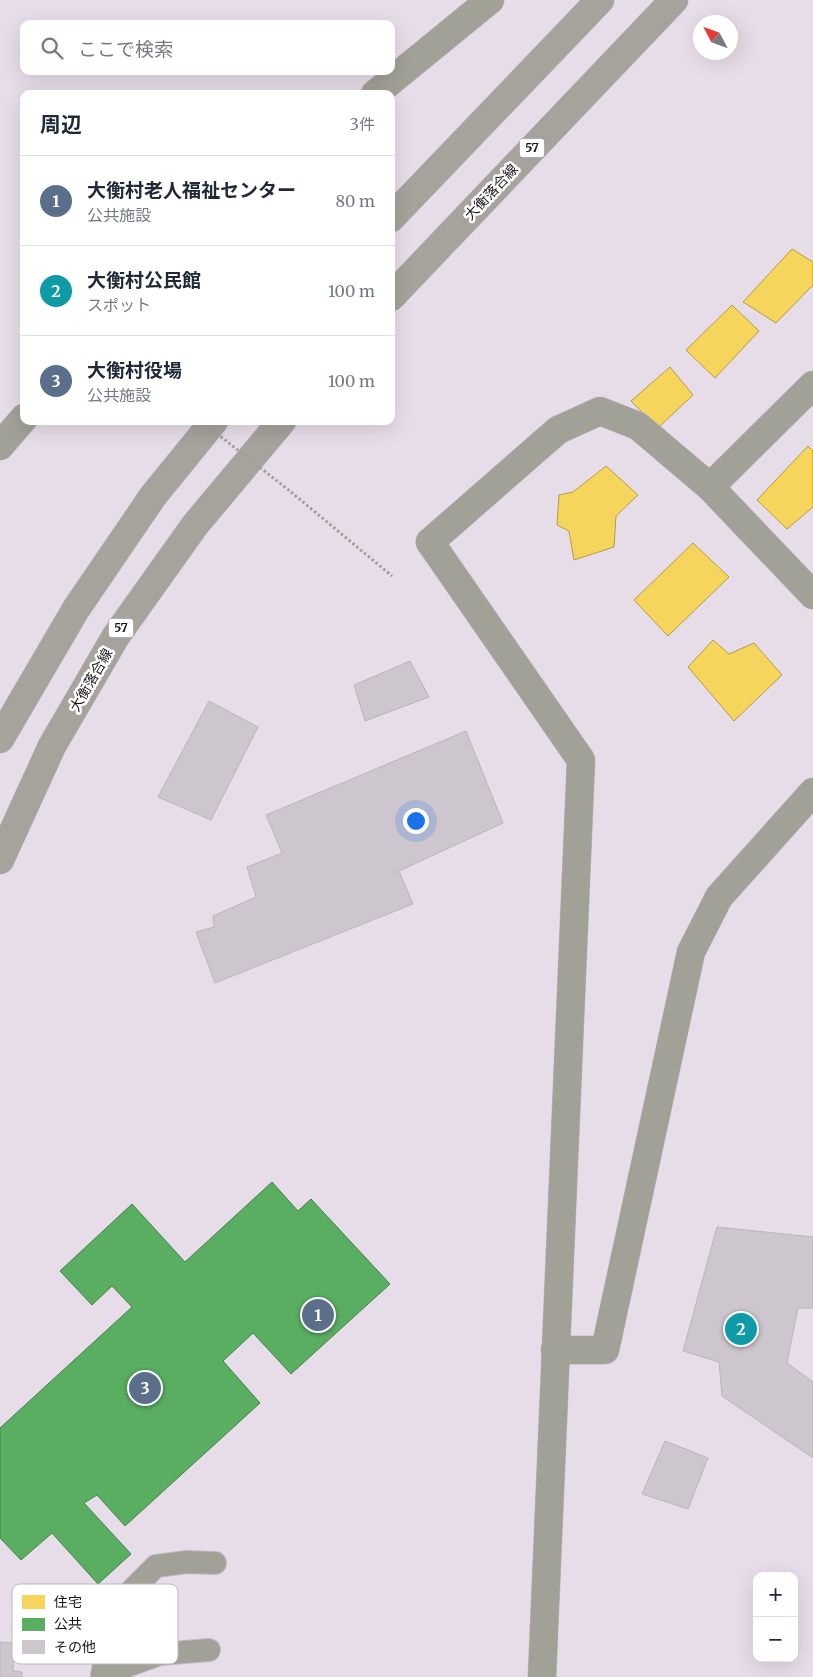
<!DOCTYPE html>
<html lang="ja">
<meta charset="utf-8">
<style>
:root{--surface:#fff;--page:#f6f6f7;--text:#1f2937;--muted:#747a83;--line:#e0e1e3;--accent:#625a62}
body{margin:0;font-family:Merriweather,"Noto Sans JP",serif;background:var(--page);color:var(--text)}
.controls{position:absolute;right:15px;bottom:15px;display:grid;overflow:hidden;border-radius:10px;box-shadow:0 5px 20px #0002}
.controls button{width:45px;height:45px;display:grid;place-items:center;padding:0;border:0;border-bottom:1px solid var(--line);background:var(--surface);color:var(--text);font:25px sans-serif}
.compass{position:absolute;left:693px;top:15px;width:45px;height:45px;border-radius:50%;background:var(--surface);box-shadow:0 5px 20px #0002;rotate:311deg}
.you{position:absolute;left:415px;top:820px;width:18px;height:18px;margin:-12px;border:4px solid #fff;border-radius:50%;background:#1a73e8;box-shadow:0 0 0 8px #1a73e833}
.badge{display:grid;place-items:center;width:32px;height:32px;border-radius:50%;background:var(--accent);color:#fff;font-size:16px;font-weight:700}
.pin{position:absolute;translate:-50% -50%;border:2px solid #fff;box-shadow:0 1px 5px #0006}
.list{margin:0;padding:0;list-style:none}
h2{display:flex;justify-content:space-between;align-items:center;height:65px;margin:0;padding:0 20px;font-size:21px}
h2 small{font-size:16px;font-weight:400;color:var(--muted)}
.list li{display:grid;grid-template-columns:32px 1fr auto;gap:15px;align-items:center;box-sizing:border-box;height:90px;padding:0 20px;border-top:1px solid var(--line)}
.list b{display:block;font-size:19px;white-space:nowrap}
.list p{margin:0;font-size:16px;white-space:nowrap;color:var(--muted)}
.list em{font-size:16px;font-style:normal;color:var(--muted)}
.icon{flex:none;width:28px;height:28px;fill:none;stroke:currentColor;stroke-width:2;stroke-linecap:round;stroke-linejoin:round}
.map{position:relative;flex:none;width:813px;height:1677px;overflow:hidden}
.search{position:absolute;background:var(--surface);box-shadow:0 5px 20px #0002;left:20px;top:20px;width:375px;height:55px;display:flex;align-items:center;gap:12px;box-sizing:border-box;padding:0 18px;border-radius:10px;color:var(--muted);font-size:19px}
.panel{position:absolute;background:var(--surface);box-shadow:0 5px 20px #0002;left:20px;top:90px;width:375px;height:335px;border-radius:10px}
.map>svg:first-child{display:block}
.homes{fill:#f6d55c;stroke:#b49b48}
.public{fill:#5aae61;stroke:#47804c}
.building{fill:#cec6ce;stroke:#bbb4bb}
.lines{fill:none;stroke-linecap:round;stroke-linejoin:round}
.service-casing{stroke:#c1bac2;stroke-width:24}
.minor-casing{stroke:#c1bac2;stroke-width:29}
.tertiary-casing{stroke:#c1bac2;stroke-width:29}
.primary-casing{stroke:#c1bac2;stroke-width:29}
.path{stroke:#a29f9c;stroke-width:3;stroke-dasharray:2.5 2.5;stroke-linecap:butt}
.service{stroke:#a1a198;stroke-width:22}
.minor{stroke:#a1a198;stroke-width:28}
.tertiary{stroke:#a1a198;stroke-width:28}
.primary{stroke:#a6a29c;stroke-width:28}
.path-bridge{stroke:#a29f9c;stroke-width:3;stroke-dasharray:2.5 2.5;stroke-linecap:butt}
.labels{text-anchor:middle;stroke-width:5;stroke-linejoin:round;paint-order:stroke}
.shield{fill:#fff;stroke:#5f5a5f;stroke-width:1}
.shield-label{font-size:12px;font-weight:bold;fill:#1a141a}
.street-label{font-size:14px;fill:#1a141a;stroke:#fff}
.key{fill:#fff;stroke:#bab8ba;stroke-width:1}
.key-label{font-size:14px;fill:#1a141a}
</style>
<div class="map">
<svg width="813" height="1677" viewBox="0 0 813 1677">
<rect width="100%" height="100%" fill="#e7dde8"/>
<g class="homes">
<path d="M792,249L813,262V285L776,323L743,302Z"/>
<path d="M732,305L759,331L715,378L686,350Z"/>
<path d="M670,367L693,395L658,428L631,401Z"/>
<path d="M808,446L813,451V507L787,529L757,500Z"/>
<path d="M606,466L638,495L616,516L614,547L574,560L569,531L557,525L559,495L573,492Z"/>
<path d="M693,543L729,577L668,636L634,600Z"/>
<path d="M713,640L729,654L754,643L782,675L734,721L688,667Z"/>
</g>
<path class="public" d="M272,1182L298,1211L311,1199L390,1284L291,1374L253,1333L223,1361L260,1403L125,1526L97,1495L84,1503L131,1554L98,1584L52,1533L21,1560L0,1538V1428L132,1307L112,1286L92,1305L60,1271L132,1204L185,1262Z"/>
<g class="building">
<path d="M410,661L429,697L365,721L354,685Z"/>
<path d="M209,701L258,727L211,820L158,797Z"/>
<path d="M466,731L503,823L399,871L413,904L215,983L196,932L214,927L213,916L256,897L247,867L282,853L266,815Z"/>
<path d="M717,1227L813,1237V1308H798L787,1363L813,1382V1458L722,1396L719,1362L683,1351Z"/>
<path d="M665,1441L708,1458L688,1509L642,1494Z"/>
<path d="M0,1642L14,1643L13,1671L22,1672V1677H0Z"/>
</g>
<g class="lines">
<g class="service-casing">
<g id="service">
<path d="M102,1675L160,1654L209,1650"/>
<path d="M102,1677L109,1626L127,1595L156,1566L187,1562L215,1563"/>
</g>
</g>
<g class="minor-casing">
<g id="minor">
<path d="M375,94L490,0"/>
<path d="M0,446L24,418"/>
<path d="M710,487L813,385"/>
<path d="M430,542L558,430L600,411L638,426L710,487L813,595"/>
<path d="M555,1350H605L691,952L719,897L813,792"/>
</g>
</g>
<g class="tertiary-casing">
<path id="tertiary" d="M430,542L581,760L542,1677"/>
</g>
<g class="primary-casing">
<g id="primary">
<path d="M391,218L600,0"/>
<path d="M391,297L674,0"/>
<path d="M0,739L76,609L153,496L214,421"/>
<path d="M0,860L52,746L116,636L195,525L282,421"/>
</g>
</g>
<path class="path" d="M291,492L392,576"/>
<use href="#service" class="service"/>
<use href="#minor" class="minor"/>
<use href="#tertiary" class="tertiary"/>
<use href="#primary" class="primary"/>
<path class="path-bridge" d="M201,421L291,492"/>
</g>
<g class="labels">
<g class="shield">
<rect x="519.5" y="138.5" width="25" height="19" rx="4"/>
<rect x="108.5" y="618.5" width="25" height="19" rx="4"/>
</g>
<g class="shield-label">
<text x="532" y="152">57</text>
<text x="121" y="632">57</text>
</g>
<g class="street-label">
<text transform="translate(491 192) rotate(-47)" y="5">大衡落合線</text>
<text transform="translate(91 680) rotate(-60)" y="5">大衡落合線</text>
</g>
</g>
<rect x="12" y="1584" width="166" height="80" rx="8" class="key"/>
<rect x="22" y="1595" width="23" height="14" fill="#f6d55c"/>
<rect x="22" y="1618" width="23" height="13" fill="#5aae61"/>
<rect x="22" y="1640" width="23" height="14" fill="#cec6ce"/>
<g class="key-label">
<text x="54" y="1607">住宅</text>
<text x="54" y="1629">公共</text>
<text x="54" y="1652">その他</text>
</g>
</svg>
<div class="controls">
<button>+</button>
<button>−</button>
</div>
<svg class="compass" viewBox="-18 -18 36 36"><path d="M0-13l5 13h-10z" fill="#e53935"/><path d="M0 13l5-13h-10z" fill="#747a83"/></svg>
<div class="you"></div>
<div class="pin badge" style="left:318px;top:1315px;background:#5c6f8a">1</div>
<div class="pin badge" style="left:741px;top:1329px;background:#0f9aa8">2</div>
<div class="pin badge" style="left:145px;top:1388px;background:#5c6f8a">3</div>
<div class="search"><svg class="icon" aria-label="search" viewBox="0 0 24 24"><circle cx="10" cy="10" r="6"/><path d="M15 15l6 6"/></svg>ここで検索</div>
<section class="panel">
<h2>周辺<small>3件</small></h2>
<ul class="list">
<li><span class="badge" style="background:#5c6f8a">1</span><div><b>大衡村老人福祉センター</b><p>公共施設</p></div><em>80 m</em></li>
<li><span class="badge" style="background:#0f9aa8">2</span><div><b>大衡村公民館</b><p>スポット</p></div><em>100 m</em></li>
<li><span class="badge" style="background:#5c6f8a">3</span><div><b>大衡村役場</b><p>公共施設</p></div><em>100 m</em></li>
</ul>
</section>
</div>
